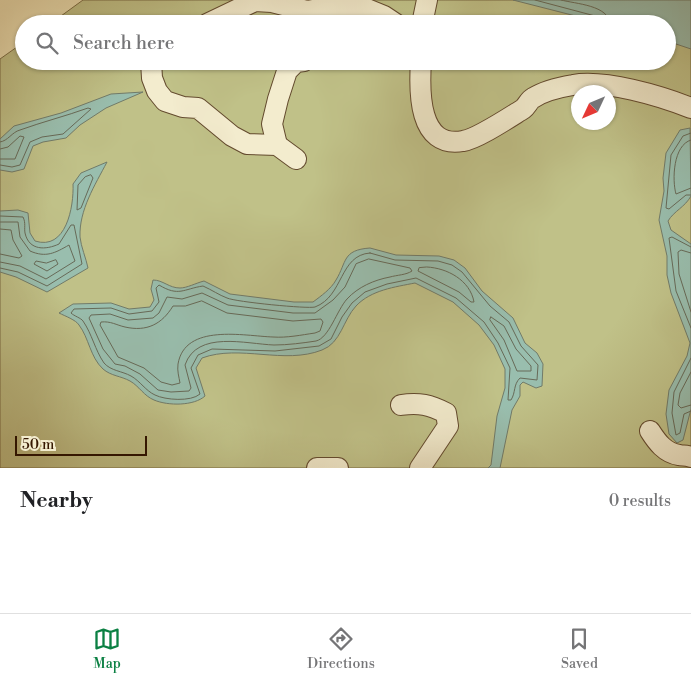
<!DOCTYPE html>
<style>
:root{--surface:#fff;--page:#f6f6f6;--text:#202124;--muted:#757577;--line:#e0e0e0;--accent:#0b8043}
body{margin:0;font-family:"Libre Bodoni",serif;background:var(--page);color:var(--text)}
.compass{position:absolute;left:571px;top:85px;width:45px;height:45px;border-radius:50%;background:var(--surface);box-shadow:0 1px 4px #0004;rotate:226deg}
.scale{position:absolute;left:15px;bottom:12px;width:132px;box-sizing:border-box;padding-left:5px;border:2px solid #351701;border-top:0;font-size:14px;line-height:18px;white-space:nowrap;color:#351701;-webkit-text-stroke:4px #f3ecce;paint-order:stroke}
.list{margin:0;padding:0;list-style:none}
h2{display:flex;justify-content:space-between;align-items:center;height:65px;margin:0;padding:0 20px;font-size:21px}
h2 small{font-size:16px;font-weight:400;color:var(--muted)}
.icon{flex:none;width:28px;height:28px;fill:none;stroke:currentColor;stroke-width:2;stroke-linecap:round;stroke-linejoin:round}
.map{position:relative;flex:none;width:691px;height:468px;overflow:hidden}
.search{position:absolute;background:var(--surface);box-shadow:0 1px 4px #0004;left:15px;right:15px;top:15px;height:55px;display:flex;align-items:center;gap:12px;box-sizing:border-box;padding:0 18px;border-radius:28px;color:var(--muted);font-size:19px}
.sheet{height:145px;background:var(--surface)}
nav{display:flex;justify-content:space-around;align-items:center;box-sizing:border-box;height:70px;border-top:1px solid var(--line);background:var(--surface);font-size:14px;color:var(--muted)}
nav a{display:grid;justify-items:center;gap:2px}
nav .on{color:var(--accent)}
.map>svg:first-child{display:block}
.green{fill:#c0c188;stroke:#7a6c44;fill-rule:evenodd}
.water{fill:#99beae;stroke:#717b69}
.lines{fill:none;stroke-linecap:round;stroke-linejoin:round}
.shore{stroke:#676a58;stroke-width:1}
.minor-casing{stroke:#634a2e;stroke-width:22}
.minor{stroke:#f3ecce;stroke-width:20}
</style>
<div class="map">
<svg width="691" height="468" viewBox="0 0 691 468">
<rect width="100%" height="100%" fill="#ede1b3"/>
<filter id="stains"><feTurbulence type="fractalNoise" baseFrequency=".004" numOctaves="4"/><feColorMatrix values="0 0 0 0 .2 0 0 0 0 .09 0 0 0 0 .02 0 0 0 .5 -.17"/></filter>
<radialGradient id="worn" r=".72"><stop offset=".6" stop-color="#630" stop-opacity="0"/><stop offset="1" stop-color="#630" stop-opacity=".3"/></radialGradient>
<path class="green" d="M83,0H691V468H0V59L24,42V61H667V24H50ZM578,92H608V122H578Z"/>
<g class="water">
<path d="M513,0H691V49L667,41V24H607Z"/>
<path d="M143,92L106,108L80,125L66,138L43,142L33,146L24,169L12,172L0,170V139L14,126L61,113L111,94Z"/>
<path d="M690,128L691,196C685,207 674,211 668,221L671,230L691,244V409L683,440L677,443L669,434L666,414L669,390L687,356L690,343L671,293L667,275V256L659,220L664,191L663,178L666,153L680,130Z"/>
<path d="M107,162C95,185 79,210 80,237C81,247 86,258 88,268L47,292L16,277L0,272V211L18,210L28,213L30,233L35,241C66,251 74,207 73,184L81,173Z"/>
<path d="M370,248L396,255L439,256L454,260L465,268L482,291L513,318L525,343L537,353L543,364L542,386L536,388L523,382L520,385V396L512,410L500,468H488L491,465L497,416L505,388V369L494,345L479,325L453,302L415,283C395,287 371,290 356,306C343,320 341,343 322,350C284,365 240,344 202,358L196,368L205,396C194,406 168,406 154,400C144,396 139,386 130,381C121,376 111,376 103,369C90,357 89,338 79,325C76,320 65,316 59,313L73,304L111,303L129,309L150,307L154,300L151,289L153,280C163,280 169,288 180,288C187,288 196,283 204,281L230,294L294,302H313C321,296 331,289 336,280C347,262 342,250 370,248Z"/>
</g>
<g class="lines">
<g class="shore">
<path d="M535,0L599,17L604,24"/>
<path d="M561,0C576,4 609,5 610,24"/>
<path d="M691,133L683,136L671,155L666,208L669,209L686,195H691"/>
<path d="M691,140C673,145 672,180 676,194L691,188"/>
<path d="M0,142C8,141 12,132 20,130C42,122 66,116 88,108L91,109L63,134L42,137L30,142L20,165L12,167L0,165"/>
<path d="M0,149L8,147L20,136L24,137L15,159H0"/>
<path d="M91,175L93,178L81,208L77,210L78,185L85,177Z"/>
<path d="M0,216L23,217C26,223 24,228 25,233C29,251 46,250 59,244L71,225H74L82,264L47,286L18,272L0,268"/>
<path d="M0,222H18L20,237L30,251C46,258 55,253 69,245L75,261L46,279L20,266L0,262"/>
<path d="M0,229L11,230L13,240L22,256L19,258L0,254"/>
<path d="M691,247L672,237L669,238L676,291L691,328"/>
<path d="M370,253L395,260L438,261L452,265L462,272L490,306L509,322L521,346L538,365L537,380L520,378C513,385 516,392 511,400H508L510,368L498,343L484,322L456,298L416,278L387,284L365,292L352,303L342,317L331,339L319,346L275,351L212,349L198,355L191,368L200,394C191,402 165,400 155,395C146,391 140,381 131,376C122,371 111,371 104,363C95,350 92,334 83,321C81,318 74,316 71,313L74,309L111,308L129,314L152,311L159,302L156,288L159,285C179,297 183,289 203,286C212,290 219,295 227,298C236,302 308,309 315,307C344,296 339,255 370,253Z"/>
<path d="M691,253L681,250L678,252L679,274L691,312"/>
<path d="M369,259L410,268L412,271C406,275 397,275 390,277C374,280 358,287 347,299C337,310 329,338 316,341C303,343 288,345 274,345C246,344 197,330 185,365L191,388L189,391L171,392L158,390L140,374L125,366L115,364L103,349L89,318L91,315L110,314L128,320L153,318L159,313L167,297L182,299L202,293L228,305L293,313H315L333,300L345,287L356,264Z"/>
<path d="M56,260L58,264L47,271L34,264L36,261L46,263Z"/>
<path d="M427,267C447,268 470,280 474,302H471L459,292L418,271L419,268Z"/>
<path d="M202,301L227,313L293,321L321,319L323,322L320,331L315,333C301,335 287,338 273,337C244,336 185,323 178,364C177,371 179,377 180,383L172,385L161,382L144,368L118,357L100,325L101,322C111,321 116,325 125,327C147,332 162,324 173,306H185Z"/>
<path d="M491,317L504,326L516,349L531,366V371H517L504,340L490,320Z"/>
<path d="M691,358L674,392L672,413L676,435L680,433L684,414L691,411"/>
<path d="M691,372L680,393L678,405L681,408L691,405"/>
</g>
<g class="minor-casing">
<g id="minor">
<path d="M207,24L255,1L272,2L307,11L343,5L362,7L384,16L396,24"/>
<path d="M422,24L427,0"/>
<path d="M151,61L152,78L157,91L165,101L183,107L198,108L232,136L247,144L277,145L296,159"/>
<path d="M421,61C419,91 418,149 463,141C477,139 510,117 523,109C527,106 529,100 533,98C544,91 561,87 573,85C604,79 661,96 691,108"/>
<path d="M277,145L272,124L278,99L287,71L296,62L304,61"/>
<path d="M401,405C419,402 430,405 446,413L448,426L420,468"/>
<path d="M650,431C657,442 665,453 679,455C683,456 686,455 691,457"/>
<path d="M317,468H338"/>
</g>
</g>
<use href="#minor" class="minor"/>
</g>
<rect width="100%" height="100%" filter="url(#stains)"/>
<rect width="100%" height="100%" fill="url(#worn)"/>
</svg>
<svg class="compass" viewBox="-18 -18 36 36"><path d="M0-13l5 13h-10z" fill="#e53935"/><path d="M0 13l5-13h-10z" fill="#757577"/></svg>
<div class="scale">50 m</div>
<div class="search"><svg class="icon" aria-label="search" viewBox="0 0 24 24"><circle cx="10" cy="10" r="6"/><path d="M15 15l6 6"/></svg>Search here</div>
</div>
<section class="sheet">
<h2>Nearby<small>0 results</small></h2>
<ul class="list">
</ul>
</section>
<nav>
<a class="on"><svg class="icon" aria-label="map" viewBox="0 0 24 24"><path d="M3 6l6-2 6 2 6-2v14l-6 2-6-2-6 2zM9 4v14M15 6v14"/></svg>Map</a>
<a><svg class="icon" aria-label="directions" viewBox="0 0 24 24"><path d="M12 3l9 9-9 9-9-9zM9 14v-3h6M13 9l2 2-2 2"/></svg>Directions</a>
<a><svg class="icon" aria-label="saved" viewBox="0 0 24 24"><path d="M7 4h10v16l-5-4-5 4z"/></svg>Saved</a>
</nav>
